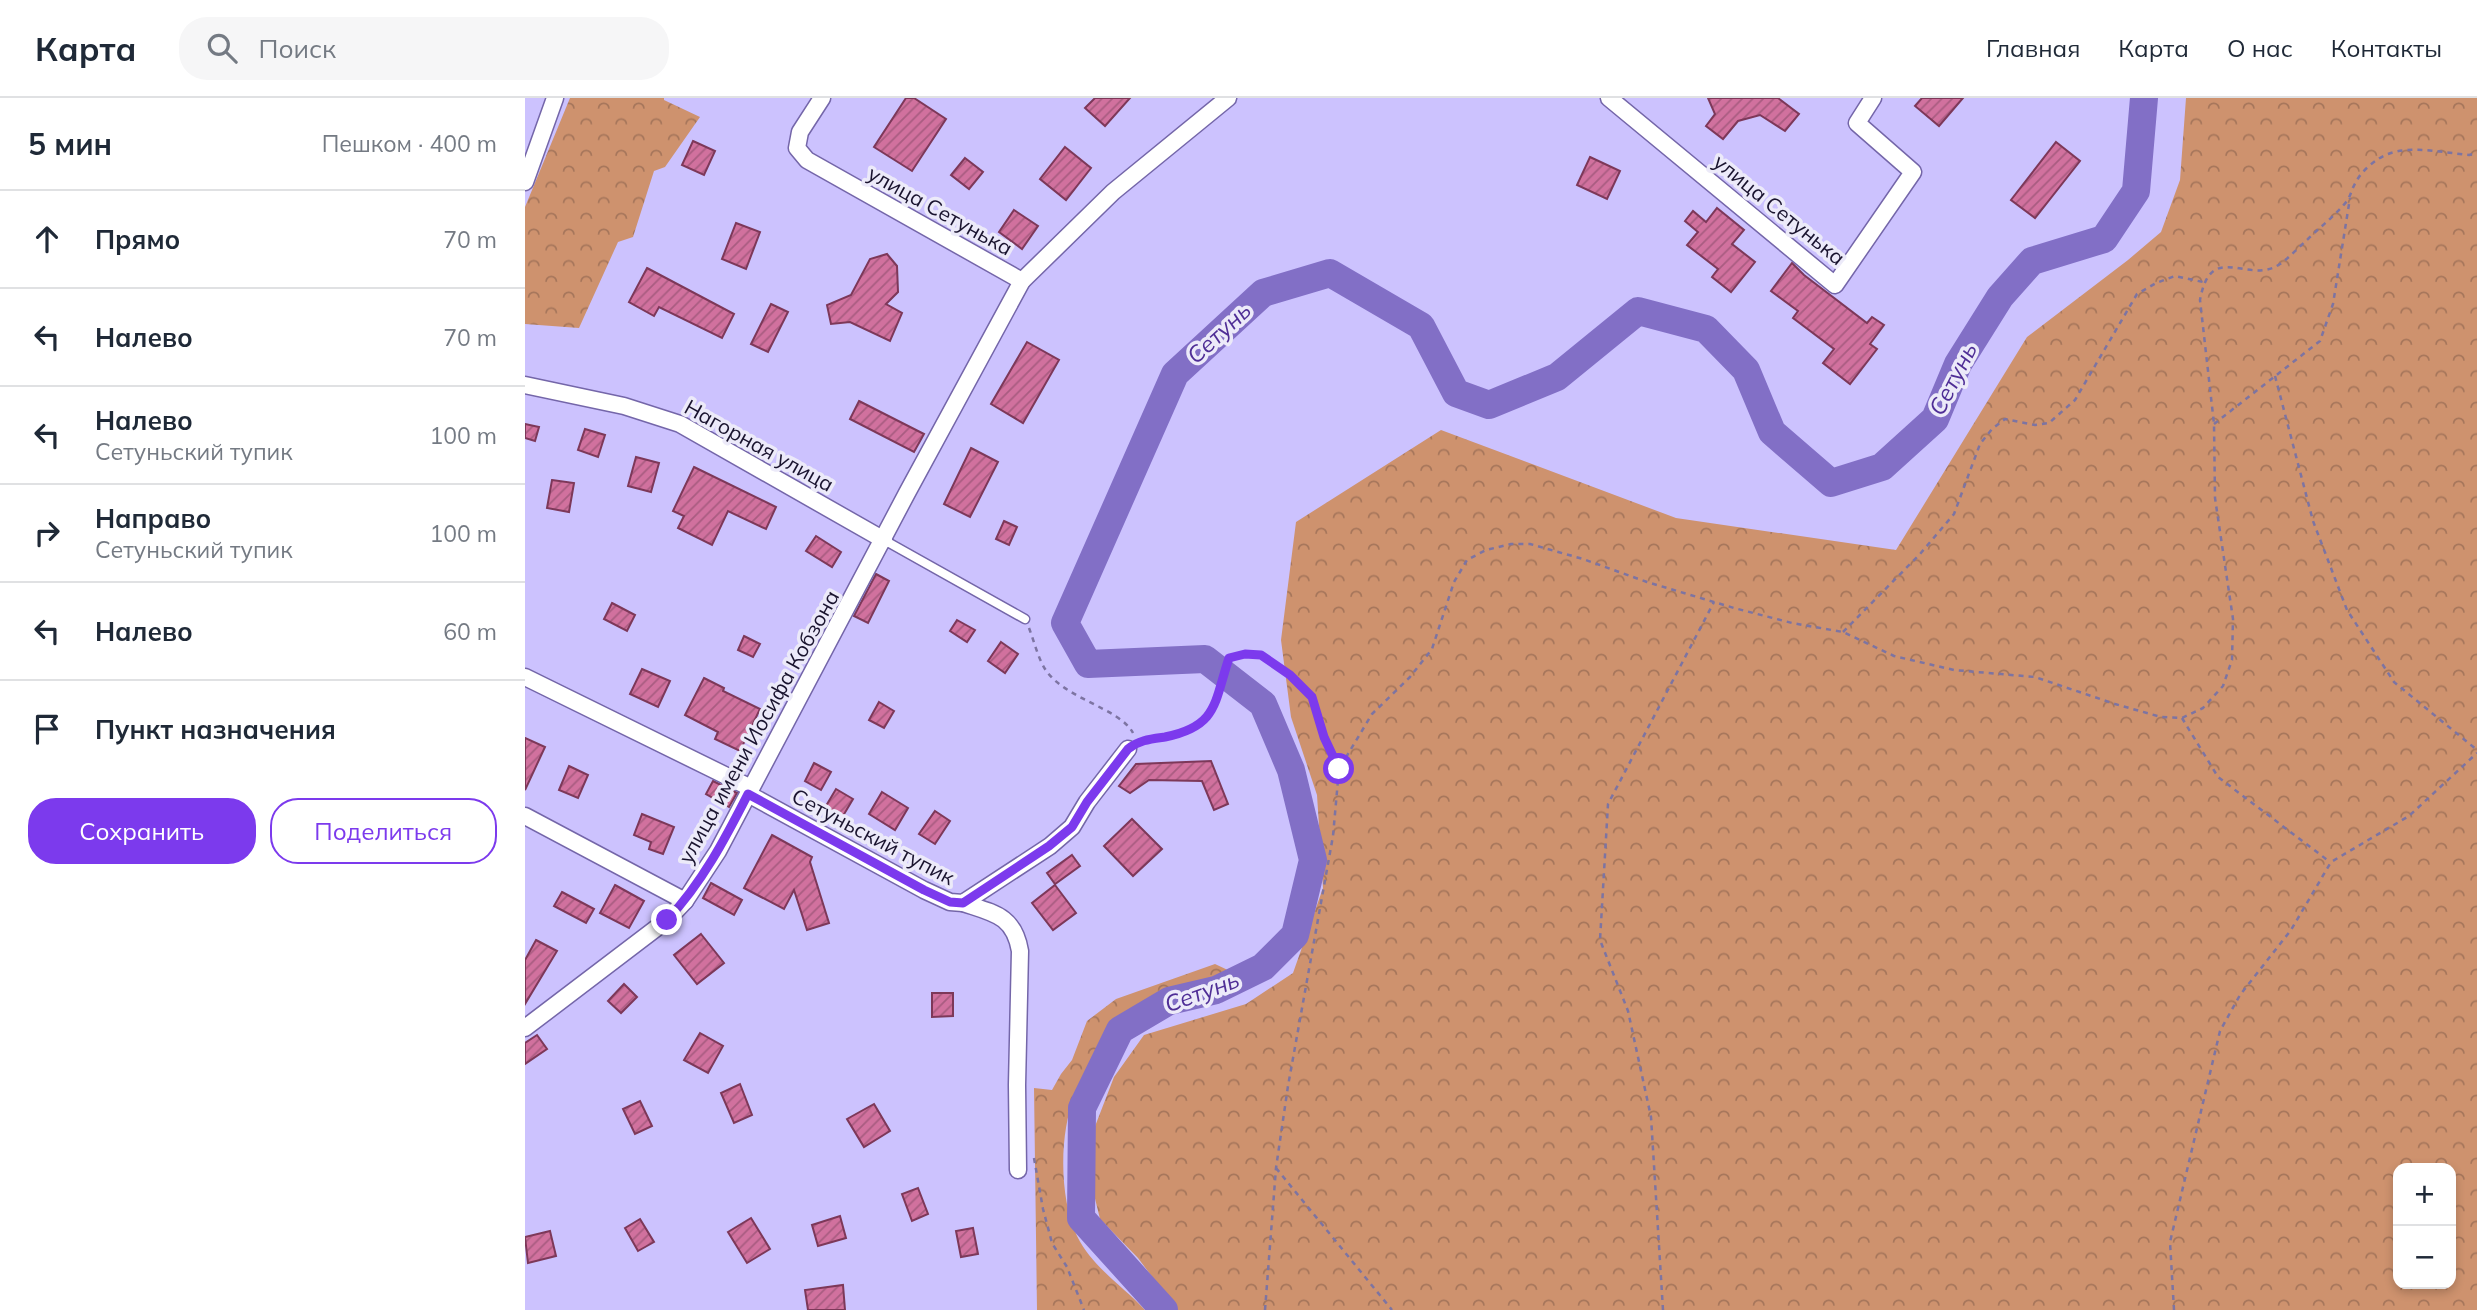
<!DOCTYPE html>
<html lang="ru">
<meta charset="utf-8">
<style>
:root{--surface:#fff;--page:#f6f6f7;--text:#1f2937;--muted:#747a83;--line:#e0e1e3;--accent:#7c3aed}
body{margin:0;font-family:Mulish,sans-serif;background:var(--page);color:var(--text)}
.controls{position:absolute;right:21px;bottom:21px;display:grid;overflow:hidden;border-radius:14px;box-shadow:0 4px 10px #0003}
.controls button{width:63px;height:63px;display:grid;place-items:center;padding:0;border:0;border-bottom:2px solid var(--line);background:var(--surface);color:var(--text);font:35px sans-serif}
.stop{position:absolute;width:21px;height:21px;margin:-16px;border:5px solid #7c3aed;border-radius:50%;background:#fff}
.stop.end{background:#7c3aed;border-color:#fff;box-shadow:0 2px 7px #0008}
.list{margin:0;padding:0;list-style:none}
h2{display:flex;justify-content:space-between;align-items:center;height:91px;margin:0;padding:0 28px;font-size:30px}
h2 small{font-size:23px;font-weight:400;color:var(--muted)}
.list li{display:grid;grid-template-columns:46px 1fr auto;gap:21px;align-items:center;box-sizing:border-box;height:98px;padding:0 28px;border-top:2px solid var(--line)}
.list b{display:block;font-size:26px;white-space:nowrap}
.list p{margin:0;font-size:23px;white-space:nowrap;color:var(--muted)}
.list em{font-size:23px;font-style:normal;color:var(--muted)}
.actions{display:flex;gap:14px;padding:21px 28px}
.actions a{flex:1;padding:16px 0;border:2px solid var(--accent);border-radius:28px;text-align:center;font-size:24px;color:var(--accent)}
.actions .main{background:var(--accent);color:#fff}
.icon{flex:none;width:38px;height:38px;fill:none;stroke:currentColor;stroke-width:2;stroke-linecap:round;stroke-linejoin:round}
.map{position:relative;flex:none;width:1952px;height:1212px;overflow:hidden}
header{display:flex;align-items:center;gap:42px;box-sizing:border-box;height:98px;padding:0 35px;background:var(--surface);border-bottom:2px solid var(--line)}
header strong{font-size:33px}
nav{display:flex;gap:38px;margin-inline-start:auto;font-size:24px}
.search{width:490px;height:63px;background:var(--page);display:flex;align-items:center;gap:18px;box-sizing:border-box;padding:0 24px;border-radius:28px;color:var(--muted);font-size:26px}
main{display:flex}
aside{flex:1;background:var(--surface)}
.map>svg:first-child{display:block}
.forest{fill:url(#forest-crowns);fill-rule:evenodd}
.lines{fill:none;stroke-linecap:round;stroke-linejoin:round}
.river{stroke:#826fc6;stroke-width:28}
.building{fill:url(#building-hatch);stroke:#7d3859;stroke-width:2}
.service-casing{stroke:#7466a9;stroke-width:11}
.minor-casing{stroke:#7466a9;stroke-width:19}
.path{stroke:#7d74a2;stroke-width:2.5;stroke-dasharray:5 5;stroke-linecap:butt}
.service{stroke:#fff;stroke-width:8}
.minor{stroke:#fff;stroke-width:16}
.route{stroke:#7c3aed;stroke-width:9}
.labels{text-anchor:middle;stroke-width:7;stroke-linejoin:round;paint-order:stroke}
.street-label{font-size:21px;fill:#19132e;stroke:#eceaf9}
.water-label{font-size:23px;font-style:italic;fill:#4f2e96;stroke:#eceaf9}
</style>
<header>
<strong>Карта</strong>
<div class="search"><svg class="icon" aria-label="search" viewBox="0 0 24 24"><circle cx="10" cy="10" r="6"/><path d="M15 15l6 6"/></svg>Поиск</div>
<nav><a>Главная</a><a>Карта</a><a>О нас</a><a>Контакты</a></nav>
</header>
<main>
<aside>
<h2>5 мин<small>Пешком · 400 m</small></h2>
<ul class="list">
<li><svg class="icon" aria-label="ahead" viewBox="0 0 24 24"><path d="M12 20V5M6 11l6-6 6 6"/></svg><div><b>Прямо</b></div><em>70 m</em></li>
<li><svg class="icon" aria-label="left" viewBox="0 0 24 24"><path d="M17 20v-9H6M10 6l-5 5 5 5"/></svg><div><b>Налево</b></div><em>70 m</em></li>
<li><svg class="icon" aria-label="left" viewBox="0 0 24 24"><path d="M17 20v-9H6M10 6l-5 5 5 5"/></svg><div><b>Налево</b><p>Сетуньский тупик</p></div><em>100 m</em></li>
<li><svg class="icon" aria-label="right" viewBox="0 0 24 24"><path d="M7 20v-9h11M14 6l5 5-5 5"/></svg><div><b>Направо</b><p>Сетуньский тупик</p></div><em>100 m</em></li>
<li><svg class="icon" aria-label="left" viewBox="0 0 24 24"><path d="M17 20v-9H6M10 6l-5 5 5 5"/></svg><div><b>Налево</b></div><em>60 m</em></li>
<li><svg class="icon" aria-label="arrive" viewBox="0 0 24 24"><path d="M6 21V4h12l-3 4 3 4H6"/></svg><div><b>Пункт назначения</b></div></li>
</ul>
<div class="actions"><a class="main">Сохранить</a><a>Поделиться</a></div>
</aside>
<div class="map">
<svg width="1952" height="1212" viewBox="0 0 1952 1212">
<defs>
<pattern id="forest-crowns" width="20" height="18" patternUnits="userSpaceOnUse" patternTransform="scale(1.75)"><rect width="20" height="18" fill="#ce926e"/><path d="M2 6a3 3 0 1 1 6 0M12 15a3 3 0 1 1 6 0" fill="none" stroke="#a6765b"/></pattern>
<pattern id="building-hatch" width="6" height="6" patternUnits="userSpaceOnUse" patternTransform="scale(1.75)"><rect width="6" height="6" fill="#d1719e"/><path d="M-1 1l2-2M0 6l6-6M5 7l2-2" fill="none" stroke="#a95c81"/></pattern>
</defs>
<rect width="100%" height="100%" fill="#ccc2fe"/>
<g class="forest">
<path d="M45,0H139V2L175,19L140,69L129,73L108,139L93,144L54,230L0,226V109Z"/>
<path d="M1661,0H1952V1212H644L640,1196L613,1160L575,1121L564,1076L569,1031L589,979L619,937L721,906L768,875L798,790L792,697L766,619L756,542L771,424L916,332L1151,420L1371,452L1502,239L1603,162L1636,134L1655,82ZM1873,1070H1926V1186H1873Z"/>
<path d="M690,866L707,874C672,894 628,900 596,925C587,932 581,946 575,956C567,969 556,983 550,997C534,1035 534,1100 552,1138C568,1170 597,1187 620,1212H512L509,990L527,992L536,976L547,962L562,923L591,901Z"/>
</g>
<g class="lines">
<path class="river" d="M639,1212L556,1120L557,1010L595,932L644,903L691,892L738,869L770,837L788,762L766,672L738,606L680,561L563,566L540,525L650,276L738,195L805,175L896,228L931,295L964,307L1032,279L1113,213L1181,231L1221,272L1247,334L1306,385L1357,369L1410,321L1433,266L1475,199L1507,163L1579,141L1611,93L1619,0"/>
</g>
<g class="building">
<path d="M381,0H389L421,21L387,73L349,49Z"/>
<path d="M570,0H605L580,28L560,10Z"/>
<path d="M1183,0H1253L1274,16L1260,33L1235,17L1213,23L1198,41L1181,28L1190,16Z"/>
<path d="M1397,0H1438L1414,28L1390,8Z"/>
<path d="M168,43L190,53L179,77L157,67Z"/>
<path d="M1531,44L1555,63L1510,120L1486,102Z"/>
<path d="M540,49L566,70L541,102L515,81Z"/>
<path d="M1065,59L1095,73L1082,101L1052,87Z"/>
<path d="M440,60L458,74L444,91L426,77Z"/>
<path d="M1192,110L1219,132L1207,146L1230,164L1206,194L1187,179L1193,171L1162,147L1173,134L1160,123L1168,113L1181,124Z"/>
<path d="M489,112L513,128L497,151L474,134Z"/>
<path d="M211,125L235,134L221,171L197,161Z"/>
<path d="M362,156L372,168L373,194L361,206L377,215L365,243L325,224L306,226L302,207L326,197L345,161Z"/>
<path d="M1267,165L1279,177L1342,225L1347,219L1359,227L1345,246L1352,251L1325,286L1298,265L1309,251L1268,220L1273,213L1246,193Z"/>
<path d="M122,170L209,216L197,240L134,209L129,218L104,204Z"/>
<path d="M246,206L263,214L243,254L226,246Z"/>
<path d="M502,244L534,262L498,325L466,306Z"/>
<path d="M334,303L399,336L389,354L325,321Z"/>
<path d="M0,326L14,329L10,343L0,340Z"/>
<path d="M60,331L80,337L73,359L53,352Z"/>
<path d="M446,350L473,364L445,419L419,406Z"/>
<path d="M111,359L134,365L126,394L103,388Z"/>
<path d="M169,369L251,409L241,431L203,413L187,447L153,430L159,418L148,413Z"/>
<path d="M27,382L49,385L44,414L22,410Z"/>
<path d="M479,423L492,429L484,447L471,441Z"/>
<path d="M291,438L316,454L307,469L281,453Z"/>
<path d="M351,476L364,483L343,525L329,518Z"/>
<path d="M87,505L110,517L102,533L79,521Z"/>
<path d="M432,522L450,532L442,544L425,533Z"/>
<path d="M219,538L235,546L228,559L213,552Z"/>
<path d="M476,544L493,556L480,575L463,563Z"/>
<path d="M117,571L145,583L133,609L105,596Z"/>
<path d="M179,580L199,590L198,593L235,611L215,653L190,641L193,634L160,617Z"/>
<path d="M354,604L369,613L359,630L344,622Z"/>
<path d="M0,640L20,649L0,692Z"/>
<path d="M686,663L703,706L689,712L677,683L624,682L605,695L594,688L611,666Z"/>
<path d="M289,665L306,674L296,692L280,683Z"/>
<path d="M44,668L63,677L53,700L34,692Z"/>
<path d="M188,683L212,695L204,709L181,696Z"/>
<path d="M311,691L328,701L315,723L298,713Z"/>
<path d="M357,694L383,710L370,732L344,716Z"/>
<path d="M410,713L425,723L410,746L394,736Z"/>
<path d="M117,716L149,729L138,756L124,751L126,744L109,737Z"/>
<path d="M607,721L637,751L608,778L579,748Z"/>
<path d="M247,737L287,759L285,764L304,825L282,832L269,792L259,811L219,790Z"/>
<path d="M547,757L555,768L530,786L522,775Z"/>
<path d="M186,785L217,802L209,817L178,800Z"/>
<path d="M90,787L119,803L104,830L75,815Z"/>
<path d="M530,787L551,815L528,832L507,805Z"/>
<path d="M37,794L69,811L61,825L29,808Z"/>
<path d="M176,836L199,865L172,886L149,857Z"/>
<path d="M11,842L32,853L0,906V862Z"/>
<path d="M99,886L112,899L96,915L83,903Z"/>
<path d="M407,895H428V918L407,919Z"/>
<path d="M175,935L198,948L183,975L159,962Z"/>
<path d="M12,937L22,951L0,966V945Z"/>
<path d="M215,986L227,1017L209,1025L196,995Z"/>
<path d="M115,1003L127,1028L110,1036L98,1011Z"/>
<path d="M349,1006L365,1033L339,1049L322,1021Z"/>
<path d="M393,1090L403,1116L387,1123L377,1096Z"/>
<path d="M315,1118L321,1140L293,1148L287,1127Z"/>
<path d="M226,1120L245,1151L222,1165L203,1134Z"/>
<path d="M115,1121L129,1144L113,1153L100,1130Z"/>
<path d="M448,1130L453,1156L436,1159L431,1133Z"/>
<path d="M25,1133L31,1158L3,1165L0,1139Z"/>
<path d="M318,1187L320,1212H283L280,1192Z"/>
</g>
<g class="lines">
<g class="service-casing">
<path id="service" d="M359,442L500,521"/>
</g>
<g class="minor-casing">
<g id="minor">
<path d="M297,0L275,34L272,50L282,62L497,183"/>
<path d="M1084,0L1310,187L1388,74L1332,25L1348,0"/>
<path d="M0,84L30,0"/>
<path d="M0,287L99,308L155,326L359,442"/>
<path d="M0,579L226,690"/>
<path d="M223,696L399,792L425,804L438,805L525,748L547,729L562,704L603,651"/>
<path d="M0,718L160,803"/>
<path d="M438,805C468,815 489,817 495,853L492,987L493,1072"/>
<path d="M0,930L142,822L160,803L193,753L382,395L497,183L588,94L703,0"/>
</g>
</g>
<g class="path">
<path d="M1750,278L1788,423L1822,512L1869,584L1952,652"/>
<path d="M1689,326L1795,243L1808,206L1825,100"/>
<path d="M504,530C509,543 513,560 520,571C539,601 595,610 608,635"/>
<path d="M1318,534L1395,456L1429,416L1455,346L1467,331L1480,321L1510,327L1524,325L1550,302L1612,196L1631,185L1650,178L1678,184"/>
<path d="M1657,620L1693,679L1805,764"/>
<path d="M615,643L666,632L683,620L704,560L720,556L736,557L765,577L787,599L799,639L814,671"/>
<path d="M509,1060L518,1111L527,1145L542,1169L559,1212"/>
<path d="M751,1070L867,1212"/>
<path d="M740,1212L751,1070L763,988L808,738L814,671L847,616L885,579L907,551L929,484L942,462L961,452L986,446H1005L1058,461L1122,484L1209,510L1267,525L1318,534L1369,558L1429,572L1510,579L1590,606L1636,619L1657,620L1678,610L1698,588L1707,562L1708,521L1690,400L1689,326L1675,202C1686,141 1723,188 1755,166C1765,159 1774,149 1783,141C1796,128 1810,118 1822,103C1826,97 1827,90 1831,84C1836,73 1852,60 1863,56C1886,47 1920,55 1944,57L1952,55"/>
<path d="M1138,1212L1126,1019L1103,913L1075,842L1083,706L1189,504"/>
<path d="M1649,1212L1645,1144L1695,933L1715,897L1766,832L1806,764L1884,718L1952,655"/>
</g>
<use href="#service" class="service"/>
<use href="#minor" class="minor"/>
</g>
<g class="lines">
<path class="route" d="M142,822C177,785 200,741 223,696L399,792L425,804L438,805L524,748L547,729L562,704L603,651C614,642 626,641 640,639C693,628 689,605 704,560L720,556L736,557L765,577L787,599L799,639L814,671"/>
</g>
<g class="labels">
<g class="street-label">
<text transform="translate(1254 112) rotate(39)" y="7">улица Сетунька</text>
<text transform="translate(415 113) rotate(29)" y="7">улица Сетунька</text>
<text transform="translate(234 348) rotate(29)" y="7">Нагорная улица</text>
<text transform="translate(234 629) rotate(-61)" y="7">улица имени Иосифа Кобзона</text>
<text transform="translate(348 739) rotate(28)" y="7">Сетуньский тупик</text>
</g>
<g class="water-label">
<text transform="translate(694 235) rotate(-43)" y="8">Сетунь</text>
<text transform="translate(1428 281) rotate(-63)" y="8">Сетунь</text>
<text transform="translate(677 894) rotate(-20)" y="8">Сетунь</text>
</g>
</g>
</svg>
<div class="controls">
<button>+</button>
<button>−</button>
</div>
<div class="stop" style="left:814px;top:671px"></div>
<div class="stop end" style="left:142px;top:822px"></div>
</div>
</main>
